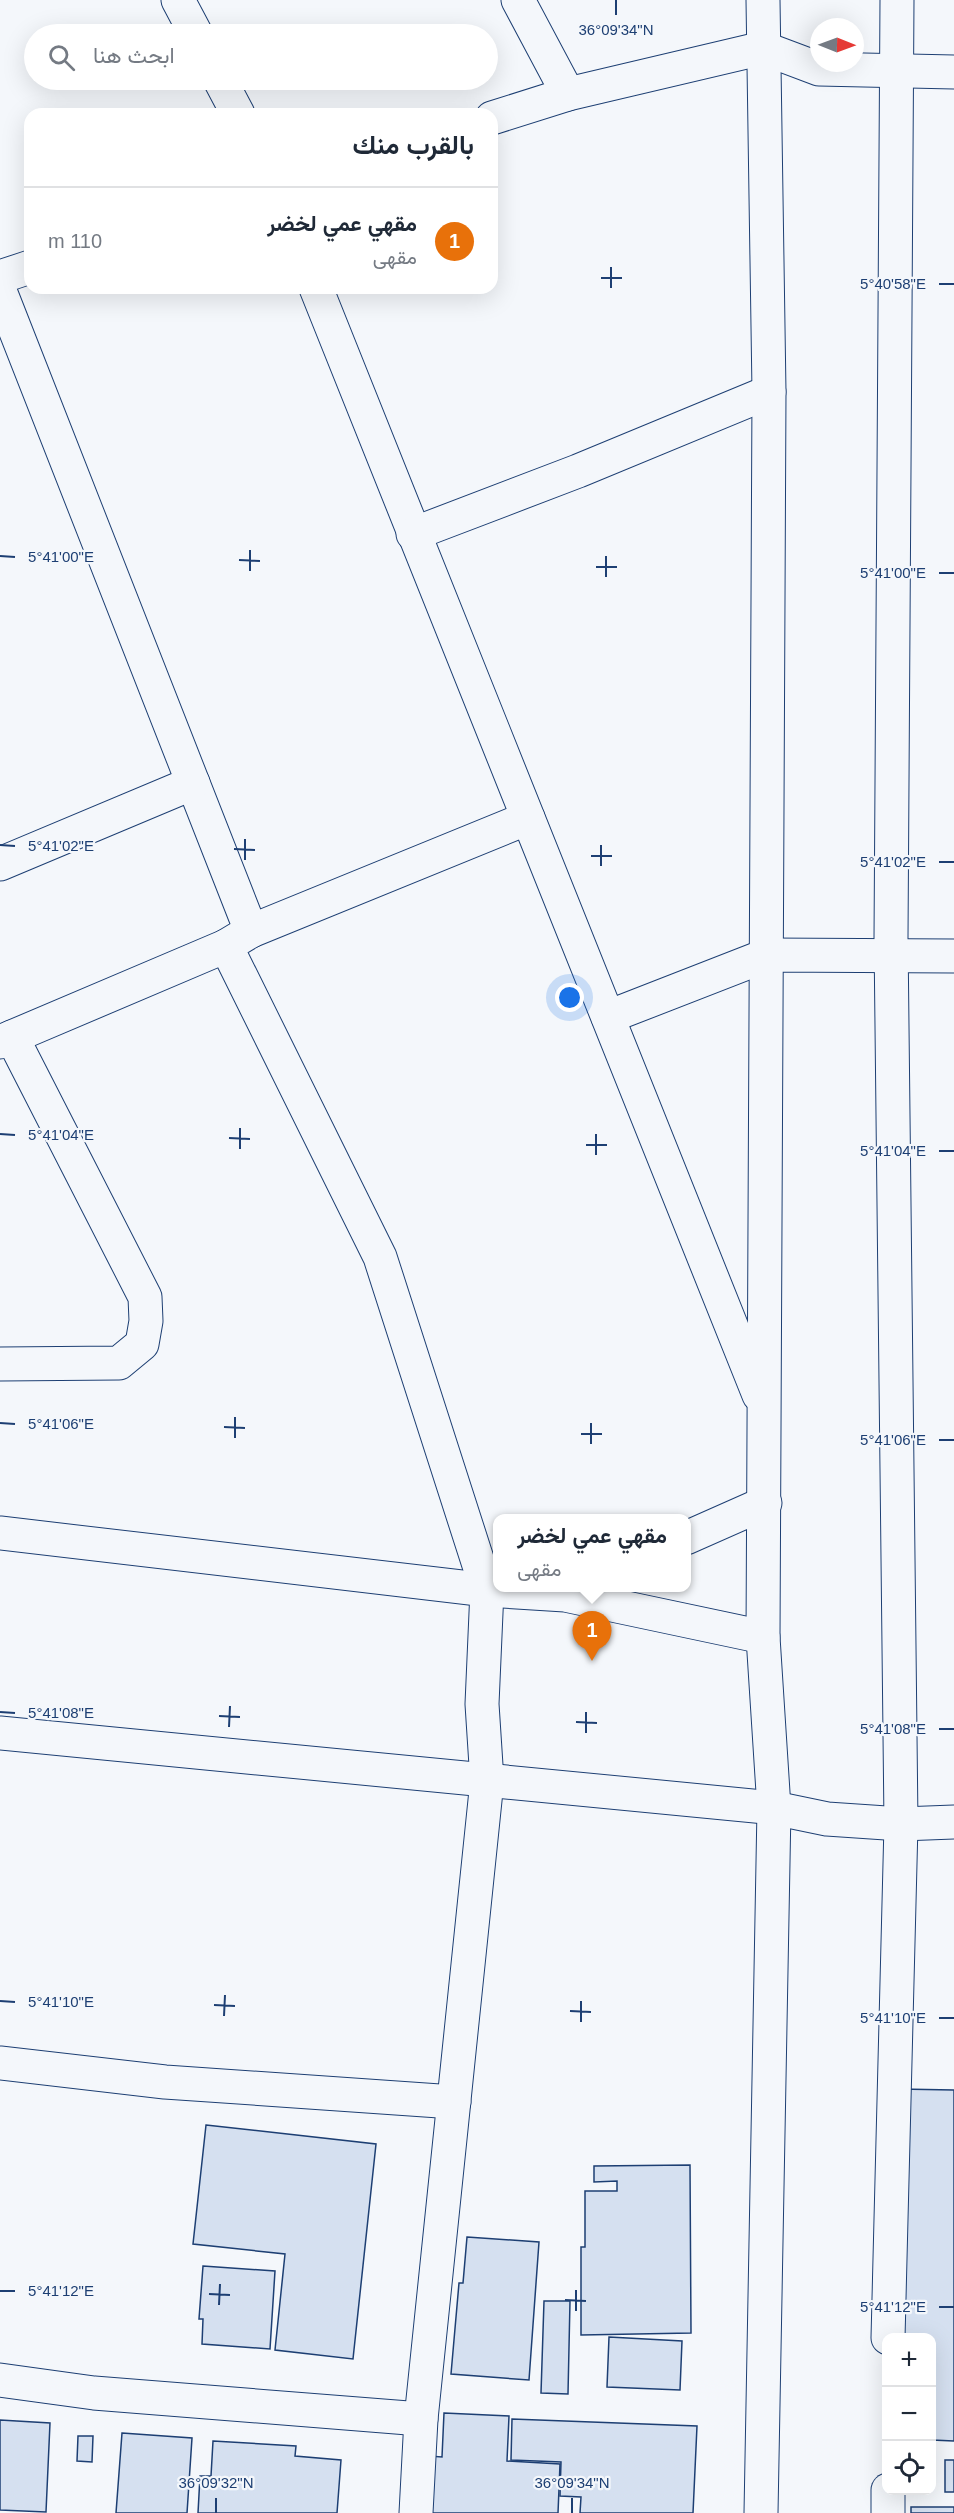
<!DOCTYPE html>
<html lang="ar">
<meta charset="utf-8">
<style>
:root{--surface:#fff;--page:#f2f2f3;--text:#1f2937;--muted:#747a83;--line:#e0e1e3;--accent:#2563eb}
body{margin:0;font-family:Helvetica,Vazirmatn,sans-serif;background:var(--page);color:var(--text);direction:rtl}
.controls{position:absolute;right:18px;bottom:18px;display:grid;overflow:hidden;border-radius:12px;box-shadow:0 6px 24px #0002}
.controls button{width:54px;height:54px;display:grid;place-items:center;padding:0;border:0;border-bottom:2px solid var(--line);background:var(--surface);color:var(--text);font:30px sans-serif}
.compass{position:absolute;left:810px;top:18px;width:54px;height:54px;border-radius:50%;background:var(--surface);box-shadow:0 6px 24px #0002;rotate:91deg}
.you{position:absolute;left:570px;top:998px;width:21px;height:21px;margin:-15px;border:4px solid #fff;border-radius:50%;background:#1a73e8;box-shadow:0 0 0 9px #1a73e833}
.badge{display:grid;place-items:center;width:39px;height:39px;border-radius:50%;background:var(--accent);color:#fff;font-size:20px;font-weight:700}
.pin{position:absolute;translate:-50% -50px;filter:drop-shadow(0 2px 3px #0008)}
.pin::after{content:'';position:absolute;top:32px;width:21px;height:18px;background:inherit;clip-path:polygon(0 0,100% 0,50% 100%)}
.popup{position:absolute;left:493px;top:1514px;width:198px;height:78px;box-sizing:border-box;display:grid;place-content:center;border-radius:12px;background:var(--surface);filter:drop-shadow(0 2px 4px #0005);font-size:20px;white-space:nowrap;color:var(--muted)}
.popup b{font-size:22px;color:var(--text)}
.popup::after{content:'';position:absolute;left:50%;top:100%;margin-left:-12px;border:12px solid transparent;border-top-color:var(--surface)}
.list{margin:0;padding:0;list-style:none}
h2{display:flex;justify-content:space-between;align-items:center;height:78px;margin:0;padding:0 24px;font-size:26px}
h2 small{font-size:20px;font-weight:400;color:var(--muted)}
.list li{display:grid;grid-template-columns:39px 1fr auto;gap:18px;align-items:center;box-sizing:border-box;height:108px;padding:0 24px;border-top:2px solid var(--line)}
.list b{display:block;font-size:22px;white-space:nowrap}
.list p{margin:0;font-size:20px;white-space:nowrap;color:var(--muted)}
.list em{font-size:20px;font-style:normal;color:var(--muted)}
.icon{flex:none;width:33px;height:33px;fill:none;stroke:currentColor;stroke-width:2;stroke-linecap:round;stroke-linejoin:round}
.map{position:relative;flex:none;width:954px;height:2513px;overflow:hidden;direction:ltr}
.search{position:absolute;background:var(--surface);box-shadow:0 6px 24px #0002;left:24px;top:24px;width:474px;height:66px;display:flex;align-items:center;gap:15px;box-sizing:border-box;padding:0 21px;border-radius:33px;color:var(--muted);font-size:22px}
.panel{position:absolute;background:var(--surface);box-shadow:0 6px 24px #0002;left:24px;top:108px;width:474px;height:186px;border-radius:18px;direction:rtl}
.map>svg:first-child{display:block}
.building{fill:#d5e0f0;stroke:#1d3f73;stroke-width:1.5}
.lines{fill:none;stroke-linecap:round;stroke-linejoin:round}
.minor-casing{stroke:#1d3f73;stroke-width:35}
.minor{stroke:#f4f7fb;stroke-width:33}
.ticks{fill:none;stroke:#1d3f73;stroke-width:2}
.ticks-label{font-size:15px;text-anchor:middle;fill:#1d3f73;stroke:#f4f7fb;stroke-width:4.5;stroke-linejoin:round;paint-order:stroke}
</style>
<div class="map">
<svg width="954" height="2513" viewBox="0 0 954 2513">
<rect width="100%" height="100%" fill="#f4f7fb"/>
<g class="building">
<path d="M898,2089L954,2090V2441L932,2440V2338H896Z"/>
<path d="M206,2125L376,2144L353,2359L275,2350L285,2254L193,2244Z"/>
<path d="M690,2165L691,2333L581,2335V2247H585V2191H617V2181L594,2182V2166Z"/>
<path d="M467,2237L539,2242L529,2380L451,2374L459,2283H463Z"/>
<path d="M203,2266L275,2271L270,2349L202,2344L203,2319H199Z"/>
<path d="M544,2301H570L568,2394L541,2393Z"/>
<path d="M609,2337L682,2341L680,2390L607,2387Z"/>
<path d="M444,2413L509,2416L507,2461L560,2464L558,2513H427L429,2456L442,2457Z"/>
<path d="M512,2419L697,2426L693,2513H580L581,2497L560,2496L561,2462L511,2460Z"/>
<path d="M0,2420L50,2423L46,2512L0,2510Z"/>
<path d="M122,2433L192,2438L187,2513H116Z"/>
<path d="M78,2436H93L92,2462L77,2461Z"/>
<path d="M213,2441L296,2446L295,2456L341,2460L337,2513H198L200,2476H211Z"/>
<rect x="945" y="2460" width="9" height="32"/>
<rect x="911" y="2507" width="43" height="6"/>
</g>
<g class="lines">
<g class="minor-casing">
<g id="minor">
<path d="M178,0L196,34"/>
<path d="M518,0L568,94"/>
<path d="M220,80L238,114"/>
<path d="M492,118L568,94L763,48L819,69L954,72"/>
<path d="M0,277L30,267"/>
<path d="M316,288L759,1395"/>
<path d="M0,291L251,931L226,946L380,1257L487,1590L482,1704L487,1781L421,2419L416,2513"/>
<path d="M413,534L578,471L769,392"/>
<path d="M0,864L193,783"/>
<path d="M251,931L528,818"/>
<path d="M608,1017L767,955L954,956"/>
<path d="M0,1042L226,946"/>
<path d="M0,1364L119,1363L142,1344L146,1321L145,1297L12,1037"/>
<path d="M0,1533L487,1590L565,1595L763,1637"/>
<path d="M686,1538L765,1503"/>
<path d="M0,1733L774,1808L827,1819L901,1824L954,1822"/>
<path d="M0,2063L165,2082L454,2102"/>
<path d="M888,2338L901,1824L891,938L897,0"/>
<path d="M0,2380L94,2393L421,2419"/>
<path d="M888,2490V2513"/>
<path d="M761,2513L774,1808L763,1637L769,392L763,0"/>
</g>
</g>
<use href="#minor" class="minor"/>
</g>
<path class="ticks" d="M616,15V0M601,278H622M939,284H954M611,288V267M0,556L15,557M239,560L260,561M596,567H617M250,571V550M939,573H954M606,577V556M0,845L15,846M234,849L255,850M591,856H612M245,860V839M939,862H954M601,866V845M0,1134L15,1135M229,1138L250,1139M586,1145H607M240,1149V1128M939,1151H954M596,1155V1134M0,1423L15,1424M224,1427L245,1428M581,1434H602M235,1438V1417M939,1440H954M591,1444V1423M0,1712L15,1713M219,1716L240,1717M576,1722L597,1723M229,1727L230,1706M939,1729H954M586,1733V1712M0,2001L15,2002M214,2005L235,2006M570,2011L591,2012M224,2016L225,1995M939,2018H954M581,2022V2001M0,2291H15M209,2294L230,2295M565,2300L586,2301M219,2305L220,2284M939,2307H954M576,2311V2290M216,2513V2498M572,2513V2498"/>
<g class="ticks-label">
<text x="616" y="35">36°09'34"N</text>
<text x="893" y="289">5°40'58"E</text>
<text x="61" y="562">5°41'00"E</text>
<text x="893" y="578">5°41'00"E</text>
<text x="61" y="851">5°41'02"E</text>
<text x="893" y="867">5°41'02"E</text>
<text x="61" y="1140">5°41'04"E</text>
<text x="893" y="1156">5°41'04"E</text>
<text x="61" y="1429">5°41'06"E</text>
<text x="893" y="1445">5°41'06"E</text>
<text x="61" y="1718">5°41'08"E</text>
<text x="893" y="1734">5°41'08"E</text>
<text x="61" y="2007">5°41'10"E</text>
<text x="893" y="2023">5°41'10"E</text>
<text x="61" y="2296">5°41'12"E</text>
<text x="893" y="2312">5°41'12"E</text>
<text x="216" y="2488">36°09'32"N</text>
<text x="572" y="2488">36°09'34"N</text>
</g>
</svg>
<div class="controls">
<button>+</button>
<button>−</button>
<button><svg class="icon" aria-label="locate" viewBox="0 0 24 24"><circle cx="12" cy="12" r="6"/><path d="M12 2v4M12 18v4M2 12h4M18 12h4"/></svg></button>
</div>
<svg class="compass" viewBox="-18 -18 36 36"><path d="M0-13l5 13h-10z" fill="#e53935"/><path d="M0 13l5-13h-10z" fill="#747a83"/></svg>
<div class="you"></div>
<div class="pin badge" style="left:592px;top:1661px;background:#e8710a">1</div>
<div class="popup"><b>مقهي عمي لخضر</b>مقهى</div>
<div class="search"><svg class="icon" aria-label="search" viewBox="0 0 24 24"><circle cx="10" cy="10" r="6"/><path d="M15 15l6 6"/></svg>ابحث هنا</div>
<section class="panel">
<h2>بالقرب منك<small></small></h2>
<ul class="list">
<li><span class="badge" style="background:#e8710a">1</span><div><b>مقهي عمي لخضر</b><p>مقهى</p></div><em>110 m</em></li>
</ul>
</section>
</div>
